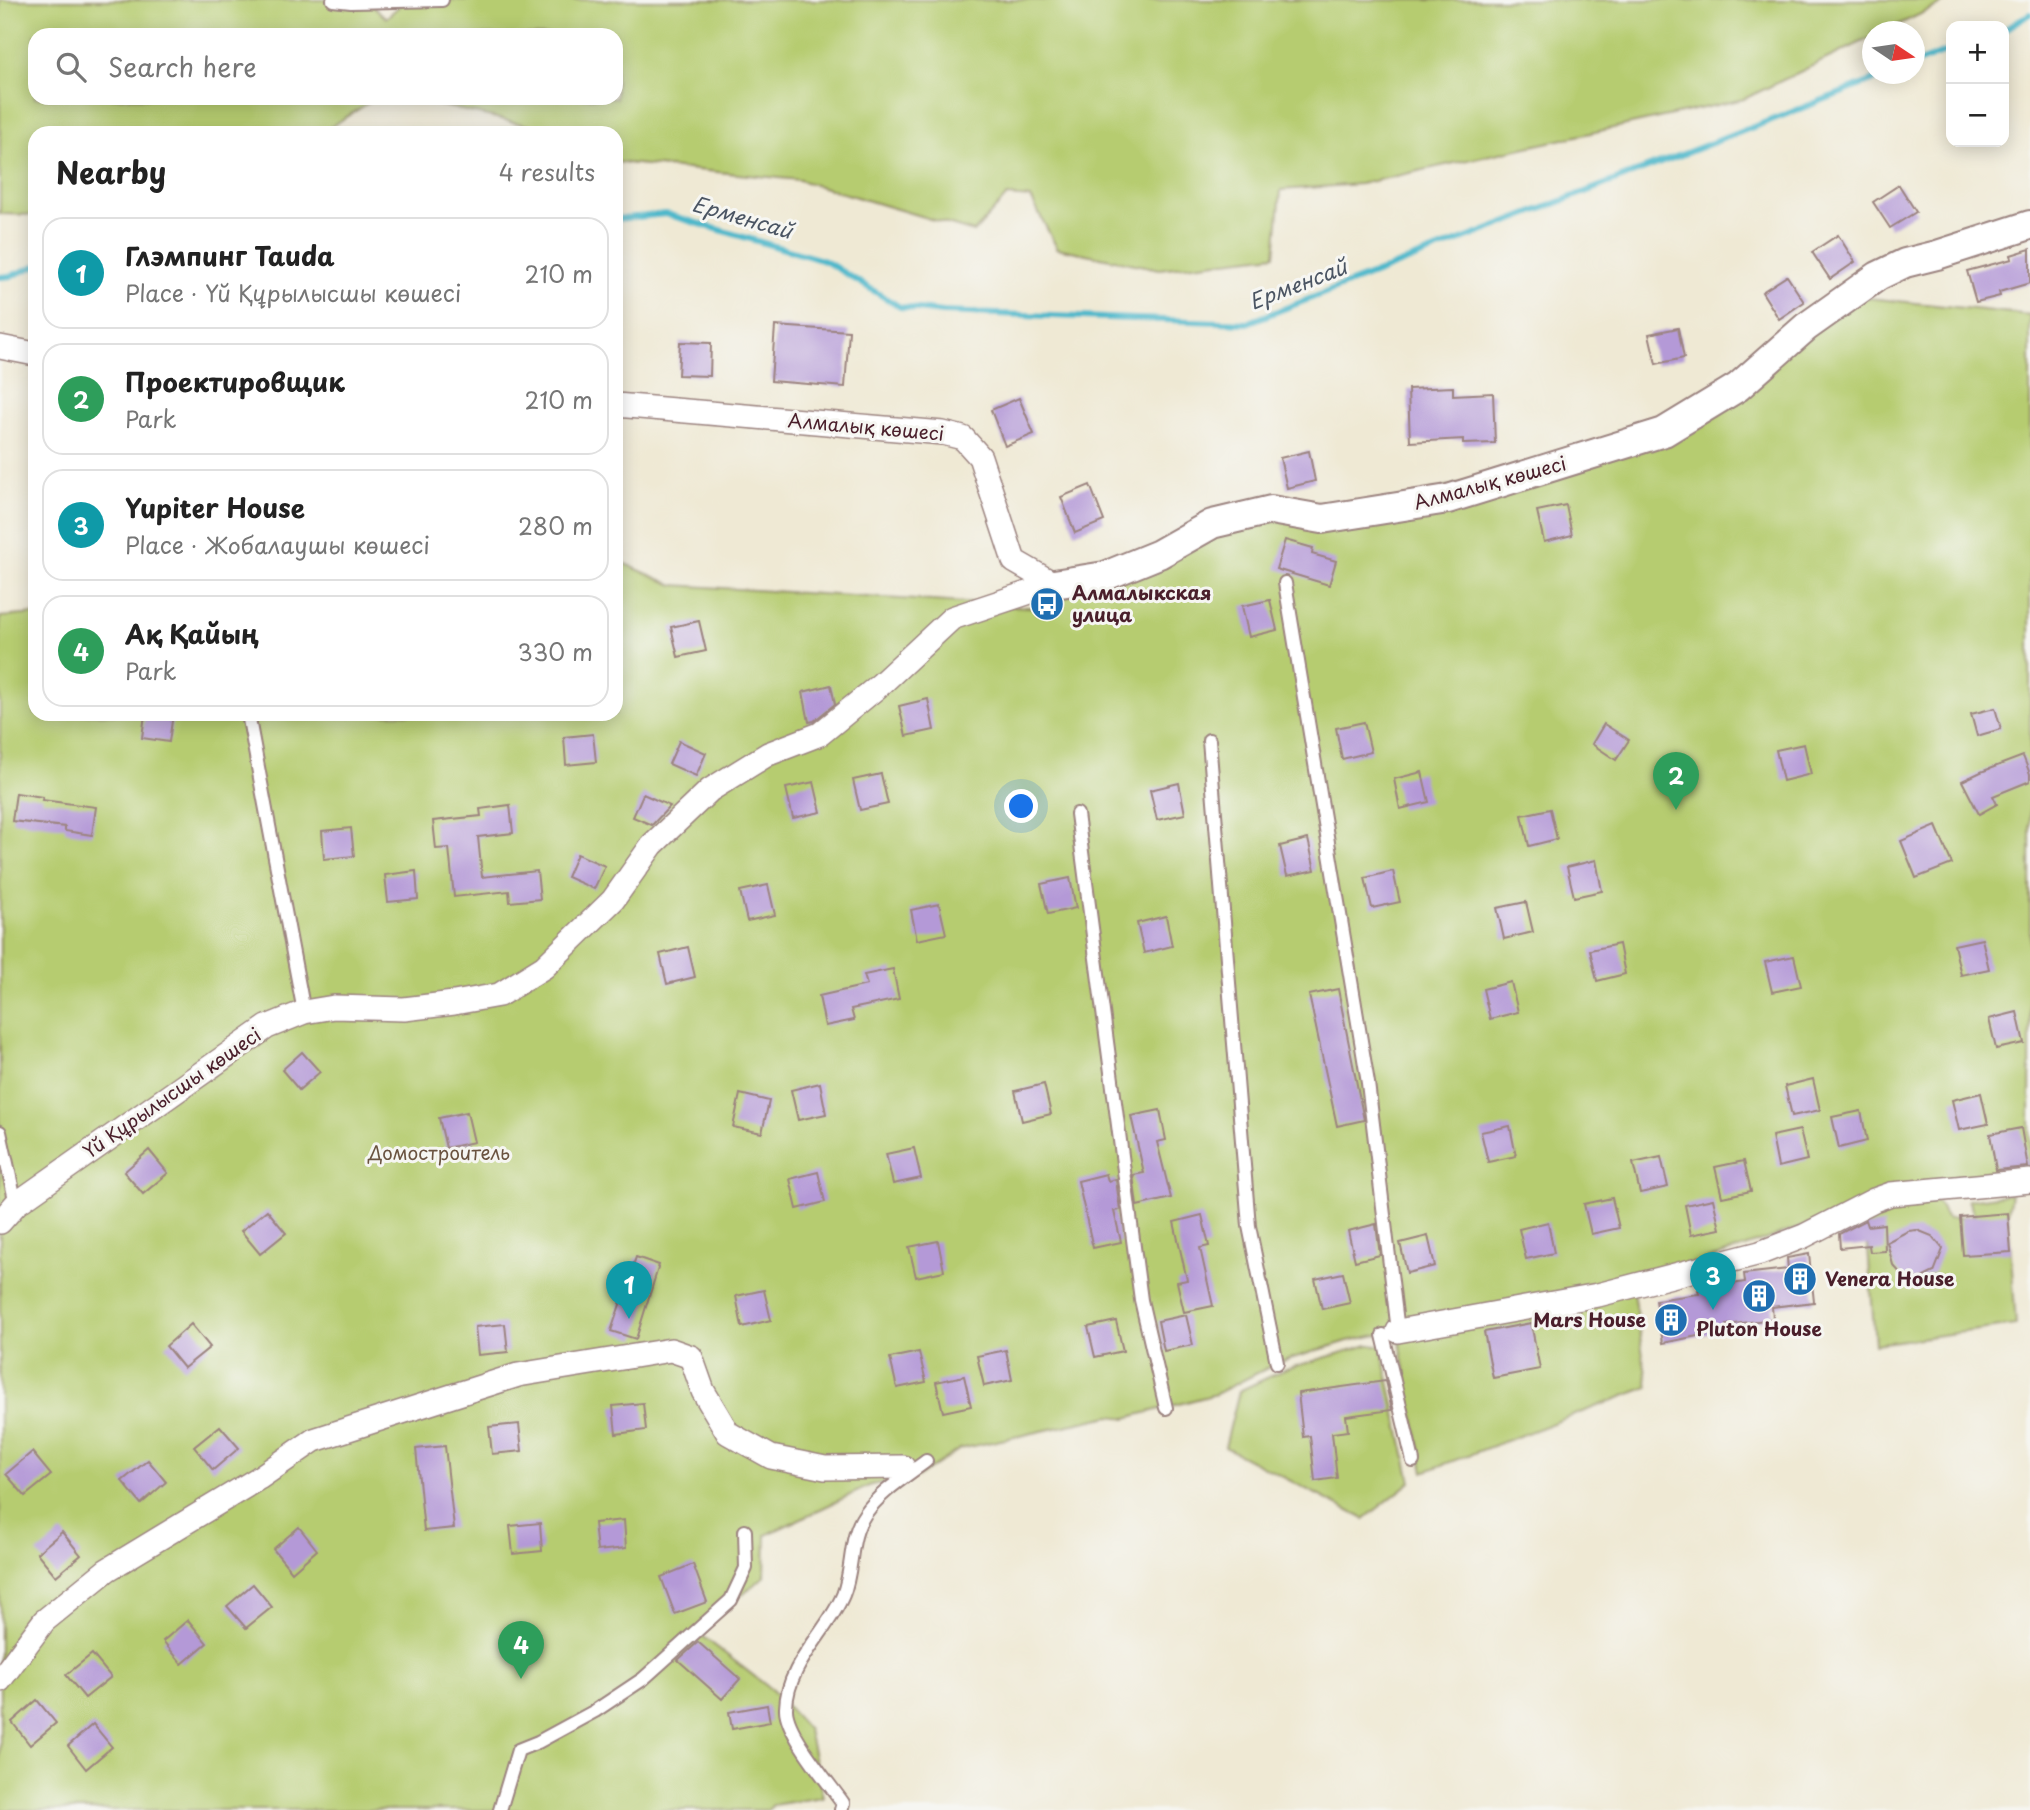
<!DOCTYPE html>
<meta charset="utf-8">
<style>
:root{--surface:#fff;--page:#f6f6f6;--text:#222;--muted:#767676;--line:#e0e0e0;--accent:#ea580c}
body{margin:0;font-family:"Playpen Sans",sans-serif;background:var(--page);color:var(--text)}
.controls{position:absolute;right:21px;top:21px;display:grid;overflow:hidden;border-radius:14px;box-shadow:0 4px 18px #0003}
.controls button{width:63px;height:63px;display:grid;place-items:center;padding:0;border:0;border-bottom:2px solid var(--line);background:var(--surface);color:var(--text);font:35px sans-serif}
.compass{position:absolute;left:1862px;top:21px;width:63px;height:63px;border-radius:50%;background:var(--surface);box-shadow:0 4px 18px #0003;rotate:103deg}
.you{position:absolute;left:1022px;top:807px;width:24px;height:24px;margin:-18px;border:5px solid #fff;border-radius:50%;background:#1a73e8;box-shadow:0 0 0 10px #1a73e833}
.badge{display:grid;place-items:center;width:46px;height:46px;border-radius:50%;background:var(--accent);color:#fff;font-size:23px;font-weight:700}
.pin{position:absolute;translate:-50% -58px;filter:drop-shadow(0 2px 4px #0008)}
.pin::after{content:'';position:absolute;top:37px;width:24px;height:21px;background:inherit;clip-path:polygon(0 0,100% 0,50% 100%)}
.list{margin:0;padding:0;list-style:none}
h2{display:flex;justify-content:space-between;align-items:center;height:91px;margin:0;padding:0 28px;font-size:30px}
h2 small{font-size:23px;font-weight:400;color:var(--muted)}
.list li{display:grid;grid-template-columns:46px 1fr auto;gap:21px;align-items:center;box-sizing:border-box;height:112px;margin:0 14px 14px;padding:0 14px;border:2px solid var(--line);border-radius:21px}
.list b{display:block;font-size:26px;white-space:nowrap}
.list p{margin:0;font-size:23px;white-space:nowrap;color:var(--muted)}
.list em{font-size:23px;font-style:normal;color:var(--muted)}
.icon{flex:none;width:38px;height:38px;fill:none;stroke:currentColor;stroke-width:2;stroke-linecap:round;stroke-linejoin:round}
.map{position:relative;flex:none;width:2030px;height:1810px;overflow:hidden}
.search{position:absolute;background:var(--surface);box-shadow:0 4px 18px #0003;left:28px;top:28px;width:595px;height:77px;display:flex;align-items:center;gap:18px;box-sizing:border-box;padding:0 24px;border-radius:21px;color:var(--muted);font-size:26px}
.panel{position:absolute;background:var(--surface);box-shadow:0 4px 18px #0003;left:28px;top:126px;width:595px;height:595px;border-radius:21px}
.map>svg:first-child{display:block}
.green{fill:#b6cc70;stroke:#80764e;stroke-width:2}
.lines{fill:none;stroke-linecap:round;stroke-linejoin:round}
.stream{stroke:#4eb8cb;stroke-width:6}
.building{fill:#b499d7}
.service-casing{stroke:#9c8480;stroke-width:16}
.minor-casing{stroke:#9c8480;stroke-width:26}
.tertiary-casing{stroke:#9c8480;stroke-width:32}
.service{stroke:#fff;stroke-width:12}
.minor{stroke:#fff;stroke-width:23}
.tertiary{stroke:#fff;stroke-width:28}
.labels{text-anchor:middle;stroke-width:6;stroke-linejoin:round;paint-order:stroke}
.street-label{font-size:19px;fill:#4a1f2b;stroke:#f6f6f2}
.poi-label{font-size:19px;font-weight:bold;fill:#4a1f2b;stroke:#f6f6f2;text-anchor:start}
.park-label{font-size:19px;fill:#6a5340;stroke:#f6f6f2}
.water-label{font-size:21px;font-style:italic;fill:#4b5563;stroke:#f6f6f2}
</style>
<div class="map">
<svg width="2030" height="1810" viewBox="0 0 2030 1810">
<rect width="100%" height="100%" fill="#f6f6f2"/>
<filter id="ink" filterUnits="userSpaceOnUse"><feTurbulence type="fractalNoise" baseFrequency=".0143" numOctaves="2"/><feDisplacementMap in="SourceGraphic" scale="14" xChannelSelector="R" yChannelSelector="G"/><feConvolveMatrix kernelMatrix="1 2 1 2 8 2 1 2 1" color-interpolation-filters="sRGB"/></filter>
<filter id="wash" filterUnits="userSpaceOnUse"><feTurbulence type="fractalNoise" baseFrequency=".00686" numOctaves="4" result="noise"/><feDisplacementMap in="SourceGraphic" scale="28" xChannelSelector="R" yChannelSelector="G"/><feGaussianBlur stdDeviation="1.57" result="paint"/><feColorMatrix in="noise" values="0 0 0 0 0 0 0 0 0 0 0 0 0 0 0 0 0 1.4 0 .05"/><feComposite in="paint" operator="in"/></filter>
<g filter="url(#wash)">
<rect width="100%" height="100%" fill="#efe9d4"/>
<g class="green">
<path d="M0,0H367L386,18L406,0H1950L1885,31L1872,32V37L1744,99L1360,184L1281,190L1275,255L1159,269L1057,248L1031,198L1007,196L974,232L799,180L616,162V133H548L544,129L409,98H616V35H35V98H376L321,133H35V215L0,214Z"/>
<path d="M1849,296L2030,315V1181L1868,1204L1937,1202L1948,1218L1975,1216L1968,1200L2011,1194L2008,1213L2016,1325L1875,1344L1865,1205L1632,1286L1648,1387L1424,1472L1398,1331L1348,1341L1277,1363L1216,1394L1134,1416L1127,1418L1110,1416L960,1449L919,1476L871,1485L766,1535L765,1576L696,1631L772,1690L808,1730L823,1797L773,1805L768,1810H0V617L35,614V714H616V560L673,585L1044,608L1212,524L1322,519L1664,432Z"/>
<path d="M1368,1345H1381L1411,1482L1364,1519L1225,1447L1239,1391L1286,1369Z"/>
</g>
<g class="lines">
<g class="stream">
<path d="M2004,30L2030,14"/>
<path d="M1914,64L1951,50"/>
<path d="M616,219L666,214L825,261L900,307L943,312L1247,323L1890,74"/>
<path d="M0,277L11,276L35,266"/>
</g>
</g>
<g id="blocks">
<g class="building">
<path d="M1899,185L1916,212L1890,228L1873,202Z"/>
<path d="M1838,235L1855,262L1830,279L1812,252Z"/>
<path d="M2030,249V283L1999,292L2000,296L1976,302L1967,271L2012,259L2011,255Z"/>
<path d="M1787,276L1804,302L1779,319L1762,292Z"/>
<path d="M775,326L849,331L845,387L771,381Z"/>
<path d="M1678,328L1684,358L1656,364L1649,334Z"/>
<path d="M680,342L711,343L710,376L678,375Z"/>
<path d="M1453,387V395L1493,393L1495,443L1463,444V439L1410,442L1408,389Z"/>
<path d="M1019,398L1034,434L1005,446L991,410Z"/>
<path d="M1309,451L1315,481L1287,488L1280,458Z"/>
<path d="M1090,485L1104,521L1075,533L1061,497Z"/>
<path d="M1566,505L1572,535L1544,542L1537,511Z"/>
<path d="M1285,540L1313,548L1312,554L1336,561L1329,585L1276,569Z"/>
<path d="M1270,600L1277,630L1249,637L1242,606Z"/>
<path d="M699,621L706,651L678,657L671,627Z"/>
<path d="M831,685L835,704L814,721L809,722L803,692Z"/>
<path d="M928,699L934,730L906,736L899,706Z"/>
<path d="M1995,708L2001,729L1977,736L1971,714Z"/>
<path d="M145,714H173L169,742L142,738Z"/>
<path d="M1364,722L1371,752L1342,759L1336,728Z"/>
<path d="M1604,724L1629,740L1616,760L1592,744Z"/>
<path d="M593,734L596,762L566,765L564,737Z"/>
<path d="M679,741L706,753L696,776L669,764Z"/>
<path d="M1804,744L1811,774L1783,781L1776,750Z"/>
<path d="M2023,756L2030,774V781L1993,796L1997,804L1979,814L1962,781L1981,772Z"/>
<path d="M1422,772L1429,802L1400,809L1394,779Z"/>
<path d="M881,774L888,804L860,810L853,780Z"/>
<path d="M814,782L821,812L793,818L786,788Z"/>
<path d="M1179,783L1185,814L1157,820L1150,790Z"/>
<path d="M16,793L43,797L42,800L96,807L92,835L65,831V827L12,821Z"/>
<path d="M643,794L670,806L652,825L633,817Z"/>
<path d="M510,805L513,833L478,837L482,877L537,871L540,899L510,902L509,891L454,897L449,848L436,849L433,821L481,816L480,809Z"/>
<path d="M1550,809L1557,839L1529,846L1522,815Z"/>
<path d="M1936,826L1952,864L1916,878L1901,841Z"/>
<path d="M351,828L354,856L324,859L322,831Z"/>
<path d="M1308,839L1315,870L1287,876L1280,846Z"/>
<path d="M577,854L605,866L594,889L567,877Z"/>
<path d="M1596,860L1602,891L1574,897L1567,867Z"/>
<path d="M416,871L418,899L388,902L385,875Z"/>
<path d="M1393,871L1400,902L1372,908L1365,878Z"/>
<path d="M1070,878L1076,908L1048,914L1041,884Z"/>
<path d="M768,885L775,915L747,921L740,891Z"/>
<path d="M1526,902L1533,932L1504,939L1497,908Z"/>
<path d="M939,904L946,934L917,940L911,910Z"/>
<path d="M1166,916L1172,946L1144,953L1137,923Z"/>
<path d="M1982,939L1989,969L1961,975L1954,945Z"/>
<path d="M1619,944L1625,974L1597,981L1590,950Z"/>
<path d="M688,947L695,977L667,984L660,954Z"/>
<path d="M1794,956L1801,986L1772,992L1765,962Z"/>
<path d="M893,969L899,999L851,1009L854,1020L825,1026L819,996L867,985L864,975Z"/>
<path d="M1511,982L1518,1012L1490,1019L1483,989Z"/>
<path d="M1338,989L1364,1120L1337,1126L1309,995Z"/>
<path d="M2017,1012L2024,1043L1996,1049L1989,1019Z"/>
<path d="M302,1052L320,1072L299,1090L282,1070Z"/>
<path d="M1813,1079L1820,1110L1792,1116L1785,1086Z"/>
<path d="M820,1083L826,1114L798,1120L791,1090Z"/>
<path d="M1044,1084L1051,1114L1022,1121L1015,1091Z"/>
<path d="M1981,1093L1988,1124L1959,1130L1952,1100Z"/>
<path d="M740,1094L769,1101L762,1133L733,1127Z"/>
<path d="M1160,1110L1166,1140L1157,1142L1171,1198L1137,1206L1133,1175L1144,1173L1131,1116Z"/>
<path d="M1861,1111L1867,1141L1839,1148L1832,1117Z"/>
<path d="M467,1112L474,1142L446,1148L439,1118Z"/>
<path d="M1510,1126L1516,1156L1488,1162L1481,1132Z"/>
<path d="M2021,1128L2028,1167L1996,1170L1990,1134Z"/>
<path d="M1800,1130L1807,1160L1778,1167L1772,1136Z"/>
<path d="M914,1148L921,1178L893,1184L886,1154Z"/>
<path d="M149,1150L168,1173L143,1194L124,1172Z"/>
<path d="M1661,1157L1668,1187L1640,1193L1633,1163Z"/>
<path d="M1744,1161L1751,1191L1722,1197L1715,1167Z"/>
<path d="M818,1172L825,1202L797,1209L790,1179Z"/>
<path d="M1106,1174L1108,1181L1116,1179L1120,1210L1114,1211L1121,1242L1093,1248L1078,1181Z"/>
<path d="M1612,1198L1619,1228L1591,1234L1584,1204Z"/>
<path d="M1713,1199L1720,1229L1691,1235L1685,1205Z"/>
<path d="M267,1210L286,1233L260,1254L241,1231Z"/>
<path d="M2008,1213L2011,1252L1963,1255L1960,1217Z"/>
<path d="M1202,1215L1209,1246L1200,1248L1213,1306L1184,1312L1177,1282L1187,1280L1174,1222Z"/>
<path d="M1866,1220L1868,1226L1884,1224L1885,1251L1870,1252L1869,1245L1840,1248L1839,1234Z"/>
<path d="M1548,1222L1554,1253L1526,1259L1519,1229Z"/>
<path d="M1376,1224L1380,1255L1355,1261L1348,1231Z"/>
<path d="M1917,1230L1932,1236L1943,1249L1934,1272L1920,1279H1912L1904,1277L1893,1265L1887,1242L1908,1231Z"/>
<path d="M1428,1236L1435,1266L1407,1273L1400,1243Z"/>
<path d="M938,1241L944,1271L916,1277L909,1247Z"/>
<path d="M1809,1254L1814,1302L1772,1307L1773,1319L1726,1325L1727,1330L1663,1343L1656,1300L1699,1294L1698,1290L1745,1282L1744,1274L1788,1269L1787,1258Z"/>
<path d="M636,1257L659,1265L636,1339L611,1331Z"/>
<path d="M1343,1273L1350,1303L1322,1309L1315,1279Z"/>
<path d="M764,1290L771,1320L742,1327L736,1296Z"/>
<path d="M1186,1315L1193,1345L1164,1351L1158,1321Z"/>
<path d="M1116,1321L1123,1351L1095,1357L1088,1327Z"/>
<path d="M1531,1323L1540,1369L1493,1378L1484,1332Z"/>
<path d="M191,1324L210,1347L184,1368L166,1346Z"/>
<path d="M505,1324L508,1352L478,1355L475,1327Z"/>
<path d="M1006,1350L1012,1380L984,1386L977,1356Z"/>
<path d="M919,1352L926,1382L897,1388L890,1358Z"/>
<path d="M964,1376L971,1406L943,1412L936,1382Z"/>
<path d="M1385,1381L1392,1410L1346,1416L1348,1431L1332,1433L1337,1478L1315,1481L1310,1436L1303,1437L1298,1393Z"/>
<path d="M643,1403L646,1430L616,1434L613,1406Z"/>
<path d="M519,1424L522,1451L492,1454L489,1427Z"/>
<path d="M220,1426L239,1448L213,1470L194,1447Z"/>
<path d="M445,1446L454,1528L424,1531L416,1449Z"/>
<path d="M32,1452L51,1475L25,1496L6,1474Z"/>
<path d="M148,1460L166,1482L141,1504L122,1481Z"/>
<path d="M624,1520L626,1548L597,1551L594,1523Z"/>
<path d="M540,1523L542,1551L513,1554L510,1526Z"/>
<path d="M299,1527L317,1550L292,1572L273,1549Z"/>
<path d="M62,1532L81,1555L56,1576L37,1553Z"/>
<path d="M693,1564L707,1602L675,1614L661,1577Z"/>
<path d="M253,1584L272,1607L246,1628L227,1606Z"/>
<path d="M188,1620L207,1643L182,1664L163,1641Z"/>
<path d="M698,1642L740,1679L722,1699L678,1660Z"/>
<path d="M92,1654L111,1677L85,1698L66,1675Z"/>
<path d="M37,1700L56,1723L30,1745L12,1722Z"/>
<path d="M767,1705L770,1722L732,1729L729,1712Z"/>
<path d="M93,1724L112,1747L86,1769L68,1746Z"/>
</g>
</g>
</g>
<g filter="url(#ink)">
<use href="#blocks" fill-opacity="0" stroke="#9c8480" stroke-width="2"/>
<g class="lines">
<g class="service-casing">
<g id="service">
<path d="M333,0L351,2L442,0"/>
<path d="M1285,583L1368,1083L1398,1331"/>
<path d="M248,714L304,1012"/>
<path d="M1209,740L1249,1226L1277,1363"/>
<path d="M1077,814L1141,1300L1166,1408"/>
<path d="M0,1132L16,1204"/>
<path d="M1383,1335L1413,1461"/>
<path d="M500,1810L518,1750L538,1742L595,1711L643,1679L731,1600L746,1568L745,1531"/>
<path d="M841,1810L843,1803C829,1783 785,1732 786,1708C787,1664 827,1633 843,1595C854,1568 848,1538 865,1514C880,1492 905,1477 926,1461"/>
</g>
</g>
<g class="minor-casing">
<g id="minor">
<path d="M0,347L35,354"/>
<path d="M616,405L943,433L963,438L980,457L1014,561L1054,584"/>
<path d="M0,1222L16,1204L267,1027L304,1012L334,1007L404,1009L454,1003L499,995L544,967L613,900L652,845L710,790L768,754L820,734L881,684L952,618L1054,584"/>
<path d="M1398,1331L1598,1295L1760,1253L1804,1236L1874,1200L1891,1194L2030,1181"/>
<path d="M0,1680L44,1621L107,1570L259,1478L314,1440L518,1375L671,1350L691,1357L703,1391L728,1433L771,1457L825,1468L903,1467"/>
</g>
</g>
<g class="tertiary-casing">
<path id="tertiary" d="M1054,584L1105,576L1159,554L1212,524L1271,510L1322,519L1448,499L1664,432L1738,387L1806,327L1878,276L1905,263L1937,255L2030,225"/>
</g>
<use href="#service" class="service"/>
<use href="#minor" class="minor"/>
<use href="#tertiary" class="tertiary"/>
</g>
</g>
<defs>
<g id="bus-disc" transform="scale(1.75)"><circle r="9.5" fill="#1f6fb2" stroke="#f6f6f2"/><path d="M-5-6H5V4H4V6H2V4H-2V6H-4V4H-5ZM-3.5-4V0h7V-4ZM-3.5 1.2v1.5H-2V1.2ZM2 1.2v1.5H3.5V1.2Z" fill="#fff"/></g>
<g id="building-disc" transform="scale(1.75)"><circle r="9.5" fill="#1f6fb2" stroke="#f6f6f2"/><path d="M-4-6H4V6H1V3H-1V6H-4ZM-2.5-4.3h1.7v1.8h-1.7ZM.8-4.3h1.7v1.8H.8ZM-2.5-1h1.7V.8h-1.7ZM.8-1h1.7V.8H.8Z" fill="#fff"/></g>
</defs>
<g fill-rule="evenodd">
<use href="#bus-disc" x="1047" y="604"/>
<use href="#building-disc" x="1800" y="1279"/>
<use href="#building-disc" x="1759" y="1296"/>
<use href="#building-disc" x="1671" y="1320"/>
</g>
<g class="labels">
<g class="street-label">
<text transform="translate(866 427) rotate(5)" y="7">Алмалық көшесі</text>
<text transform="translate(1490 483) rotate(-15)" y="7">Алмалық көшесі</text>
<text transform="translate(172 1093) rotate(-35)" y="7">Үй Құрылысшы көшесі</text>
</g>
<g class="poi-label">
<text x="1072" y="600">Алмалыкская<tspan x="1072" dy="22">улица</tspan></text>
<text x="1825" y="1286">Venera House</text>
<text x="1646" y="1327" text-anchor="end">Mars House</text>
<text x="1759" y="1336" text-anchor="middle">Pluton House</text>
</g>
<g class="park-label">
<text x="439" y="1160">Домостроитель</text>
</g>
<g class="water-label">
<text transform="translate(742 218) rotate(16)" y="7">Ерменсай</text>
<text transform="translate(1298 285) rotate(-21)" y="7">Ерменсай</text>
</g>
</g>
</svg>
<div class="controls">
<button>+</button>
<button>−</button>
</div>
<svg class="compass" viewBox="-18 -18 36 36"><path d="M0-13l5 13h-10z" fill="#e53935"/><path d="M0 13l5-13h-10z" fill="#767676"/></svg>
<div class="you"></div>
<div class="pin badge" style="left:629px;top:1319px;background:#0f9aa8">1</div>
<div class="pin badge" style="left:1676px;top:810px;background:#2e9e5b">2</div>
<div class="pin badge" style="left:1713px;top:1310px;background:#0f9aa8">3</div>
<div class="pin badge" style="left:521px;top:1679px;background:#2e9e5b">4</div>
<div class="search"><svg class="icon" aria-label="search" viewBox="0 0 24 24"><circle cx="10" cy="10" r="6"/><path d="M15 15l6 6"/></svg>Search here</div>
<section class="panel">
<h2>Nearby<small>4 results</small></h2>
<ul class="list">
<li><span class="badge" style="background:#0f9aa8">1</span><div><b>Глэмпинг Tauda</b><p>Place · Үй Құрылысшы көшесі</p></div><em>210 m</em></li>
<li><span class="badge" style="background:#2e9e5b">2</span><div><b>Проектировщик</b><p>Park</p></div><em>210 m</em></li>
<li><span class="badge" style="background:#0f9aa8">3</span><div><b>Yupiter House</b><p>Place · Жобалаушы көшесі</p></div><em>280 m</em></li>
<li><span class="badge" style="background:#2e9e5b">4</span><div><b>Ақ Қайың</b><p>Park</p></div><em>330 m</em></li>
</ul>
</section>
</div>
